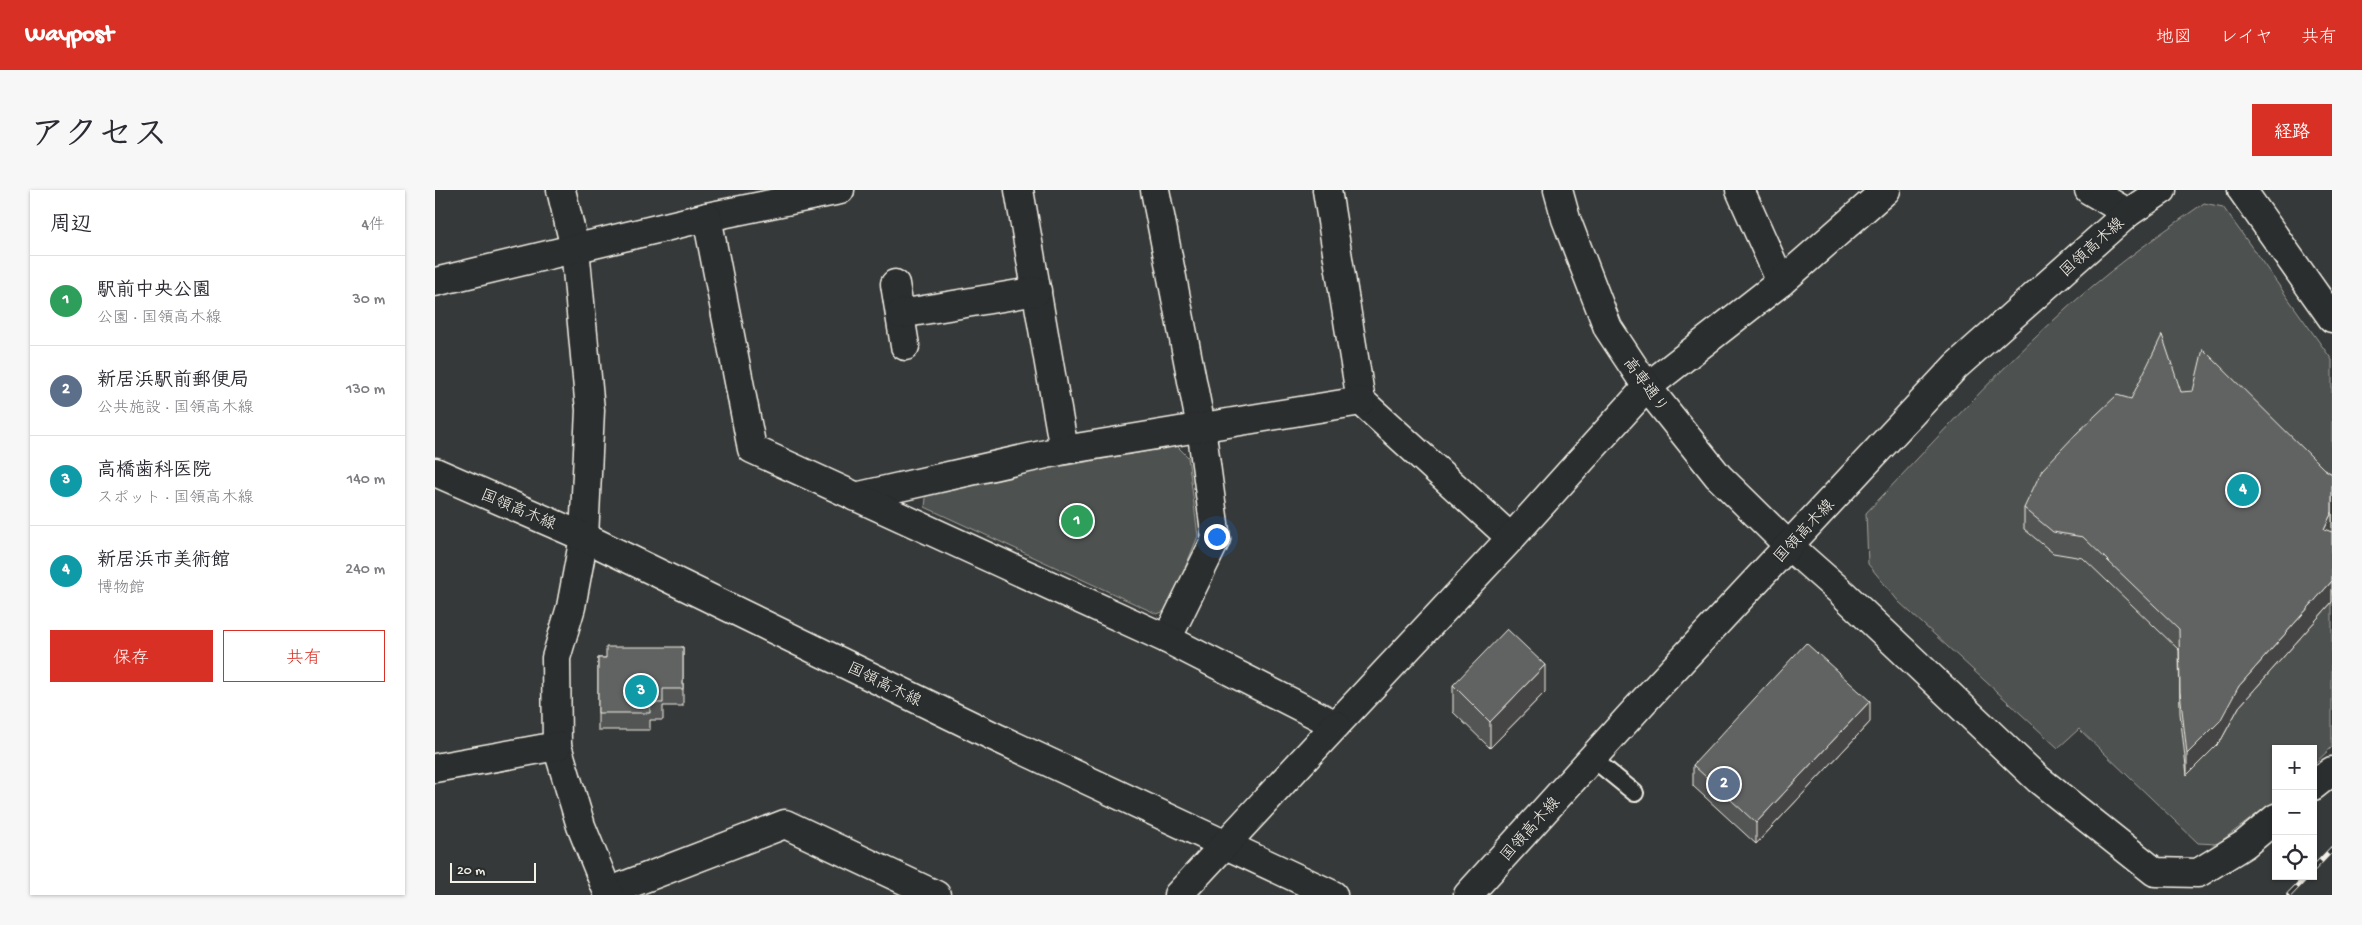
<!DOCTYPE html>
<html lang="ja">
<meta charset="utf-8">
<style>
:root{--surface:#fff;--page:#f7f7f7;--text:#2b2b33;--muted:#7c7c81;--line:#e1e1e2;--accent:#d93025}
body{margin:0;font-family:"Gochi Hand","Klee One",sans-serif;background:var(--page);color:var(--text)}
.controls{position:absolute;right:15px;bottom:15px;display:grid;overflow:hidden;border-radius:0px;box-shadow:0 1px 4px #0004}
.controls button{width:45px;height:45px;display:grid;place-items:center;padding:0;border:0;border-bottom:1px solid var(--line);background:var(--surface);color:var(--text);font:25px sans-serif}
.scale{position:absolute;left:15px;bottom:12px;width:86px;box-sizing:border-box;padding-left:5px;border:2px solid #f4f1e8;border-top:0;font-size:14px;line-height:18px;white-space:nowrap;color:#f4f1e8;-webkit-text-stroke:4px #2a2d2e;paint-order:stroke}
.you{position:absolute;left:781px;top:346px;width:18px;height:18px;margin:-12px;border:4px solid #fff;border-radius:50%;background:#1a73e8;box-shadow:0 0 0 8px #1a73e833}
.badge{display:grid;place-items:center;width:32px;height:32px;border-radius:50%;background:var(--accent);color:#fff;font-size:16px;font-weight:700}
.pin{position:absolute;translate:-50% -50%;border:2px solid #fff;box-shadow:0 1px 5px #0006}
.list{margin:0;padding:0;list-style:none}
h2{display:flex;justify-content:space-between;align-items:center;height:65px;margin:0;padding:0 20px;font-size:21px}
h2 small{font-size:16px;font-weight:400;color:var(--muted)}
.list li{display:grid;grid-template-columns:32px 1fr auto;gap:15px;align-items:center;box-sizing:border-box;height:90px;padding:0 20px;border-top:1px solid var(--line)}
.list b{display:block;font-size:19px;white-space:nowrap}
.list p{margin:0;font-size:16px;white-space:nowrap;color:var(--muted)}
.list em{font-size:16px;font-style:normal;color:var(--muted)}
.actions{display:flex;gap:10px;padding:15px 20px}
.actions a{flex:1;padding:11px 0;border:1px solid var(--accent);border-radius:0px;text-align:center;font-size:18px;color:var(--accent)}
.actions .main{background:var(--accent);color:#fff}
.icon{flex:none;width:28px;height:28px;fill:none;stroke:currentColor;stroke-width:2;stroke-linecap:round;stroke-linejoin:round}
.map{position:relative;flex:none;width:1897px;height:705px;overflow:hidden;border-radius:0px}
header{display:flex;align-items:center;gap:30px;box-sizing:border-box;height:70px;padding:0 25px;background:var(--accent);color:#fff}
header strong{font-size:24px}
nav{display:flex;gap:28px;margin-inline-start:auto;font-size:18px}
.intro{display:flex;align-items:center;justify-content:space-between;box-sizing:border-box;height:120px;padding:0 30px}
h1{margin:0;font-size:35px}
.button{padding:12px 22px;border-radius:0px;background:var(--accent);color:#fff;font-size:18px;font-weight:700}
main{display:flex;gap:30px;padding:0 30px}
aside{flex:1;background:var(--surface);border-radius:0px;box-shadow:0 1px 4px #0004}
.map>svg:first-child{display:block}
.green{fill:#4e514f;stroke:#a1a19c}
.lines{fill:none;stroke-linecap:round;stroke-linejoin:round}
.lane-casing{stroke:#f4f1e8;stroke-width:20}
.street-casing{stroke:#f4f1e8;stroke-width:31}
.secondary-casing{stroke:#f4f1e8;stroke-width:31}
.lane{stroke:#2a2d2e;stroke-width:16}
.street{stroke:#2a2d2e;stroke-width:28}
.secondary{stroke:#2a2d2e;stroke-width:28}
.rail-casing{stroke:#f4f1e8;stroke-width:5.5}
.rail{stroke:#2a2d2e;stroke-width:4;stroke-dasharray:11;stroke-linecap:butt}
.wall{fill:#535554;stroke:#f4f1e8}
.shaded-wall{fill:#444545;stroke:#f4f1e8}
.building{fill:#616362;stroke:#f4f1e8}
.labels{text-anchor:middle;stroke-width:4;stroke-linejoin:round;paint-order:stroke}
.street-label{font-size:16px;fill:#f4f1e8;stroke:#2a2d2e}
</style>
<header>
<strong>Waypost</strong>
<nav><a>地図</a><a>レイヤ</a><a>共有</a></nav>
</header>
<div class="intro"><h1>アクセス</h1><a class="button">経路</a></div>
<main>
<aside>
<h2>周辺<small>4件</small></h2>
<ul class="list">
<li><span class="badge" style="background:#2e9e5b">1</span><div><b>駅前中央公園</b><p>公園 · 国領高木線</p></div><em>30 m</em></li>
<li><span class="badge" style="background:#5c6f8a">2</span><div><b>新居浜駅前郵便局</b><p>公共施設 · 国領高木線</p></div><em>130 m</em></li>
<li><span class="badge" style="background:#0f9aa8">3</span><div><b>高橋歯科医院</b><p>スポット · 国領高木線</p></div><em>140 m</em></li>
<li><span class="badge" style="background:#0f9aa8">4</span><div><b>新居浜市美術館</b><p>博物館</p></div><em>240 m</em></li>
</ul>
<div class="actions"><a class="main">保存</a><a>共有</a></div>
</aside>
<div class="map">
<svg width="1897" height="705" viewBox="0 0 1897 705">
<rect width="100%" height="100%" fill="#363939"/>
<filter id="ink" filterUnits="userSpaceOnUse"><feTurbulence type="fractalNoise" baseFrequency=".02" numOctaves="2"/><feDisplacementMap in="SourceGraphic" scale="10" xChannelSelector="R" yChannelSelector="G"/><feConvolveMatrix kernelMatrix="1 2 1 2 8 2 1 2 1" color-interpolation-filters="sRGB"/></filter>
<g filter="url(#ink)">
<g class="green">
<path d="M1769,13L1788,17L1897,170V557L1878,575V559H1841V610L1782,654L1763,653L1644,539L1623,558L1464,412L1433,374L1431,323C1493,258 1553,191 1619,130C1665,87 1717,49 1769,13Z"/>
<path d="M742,256L753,267L763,346L733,420L722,424L490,317L492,300Z"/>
</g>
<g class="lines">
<g class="lane-casing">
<path id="lane" d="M1157,568L1200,603"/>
</g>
<g class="street-casing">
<g id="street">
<path d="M584,0L629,260"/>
<path d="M720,0L766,237L781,349L732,449"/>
<path d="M892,0L926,211L1076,348"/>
<path d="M1305,0L1346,92"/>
<path d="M1654,0L1693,23"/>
<path d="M1807,0L1897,128"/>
<path d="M272,27L405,0"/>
<path d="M460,94L470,156"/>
<path d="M465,124L602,101"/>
<path d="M1212,197L1346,92L1451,0"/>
<path d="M420,307L629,260L926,211"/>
<path d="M173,702L350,634L501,705"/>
</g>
</g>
<g class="secondary-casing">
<g id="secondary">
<path d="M126,0L140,58L155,220L149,347L136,417L121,468L122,556L146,636L174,705"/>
<path d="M1123,0L1131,29L1173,138L1212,197L1283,286L1354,356L1406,402L1603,589L1720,682L1763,683L1810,654L1841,628"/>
<path d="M0,92L272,27L317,259L732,449L901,535L1076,348L1212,197"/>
<path d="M0,282L149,347L560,547L898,705"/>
<path d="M0,578L122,556"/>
<path d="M1878,596L1897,581"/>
<path d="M743,705L901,535"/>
<path d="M1033,705L1208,512L1521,176L1693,23L1727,0"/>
</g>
</g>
<use href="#lane" class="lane"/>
<use href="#street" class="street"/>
<use href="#secondary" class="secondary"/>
<g class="rail-casing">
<g id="rail">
<path d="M1878,679L1897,659"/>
<path d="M1854,705L1872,686"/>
</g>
</g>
<use href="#rail" class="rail"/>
</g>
<g class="wall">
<path d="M1746,202L1889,279L1897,284V412L1804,517L1785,552L1752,585L1745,523L1744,460L1648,368L1618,363L1589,339V318L1696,209Z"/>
<path d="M248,457V516H228V530H215V540H163V468H171Z"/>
<path d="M1018,495L1110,502L1055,558L1018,522Z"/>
<path d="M1435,532L1321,654L1258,596V575Z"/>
</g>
<g class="shaded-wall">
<path d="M1897,322V343L1889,339Z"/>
<path d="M1897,391V412L1804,517L1785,552L1752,585V564L1804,496Z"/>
<path d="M1110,475V502L1055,558V532Z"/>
<path d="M1435,511V532L1321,654V633Z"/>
</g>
<g class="building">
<path d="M1727,145L1746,202L1758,201L1768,159L1889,279L1897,284V322L1889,339L1897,342V391L1804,496L1785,531L1752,564L1745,502L1744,439L1648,347L1618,342L1589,318L1607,280L1642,243L1682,205L1696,209Z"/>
<path d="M1072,439L1110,475L1055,532L1018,495Z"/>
<path d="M1371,453L1435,511L1321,633L1258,575Z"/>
<path d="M171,457H248V499H228V513H215V523H163V468H171Z"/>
</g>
</g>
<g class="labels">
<g class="street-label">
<text transform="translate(1656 56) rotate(-42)" y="6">国領高木線</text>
<text transform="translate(1212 194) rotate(54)" y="6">高専通り</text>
<text transform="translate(84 318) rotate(23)" y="6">国領高木線</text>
<text transform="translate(1368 340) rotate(-47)" y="6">国領高木線</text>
<text transform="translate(450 493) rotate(26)" y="6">国領高木線</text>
<text transform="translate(1094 638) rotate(-48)" y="6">国領高木線</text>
</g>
</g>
</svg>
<div class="controls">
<button>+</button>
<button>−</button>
<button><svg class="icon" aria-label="locate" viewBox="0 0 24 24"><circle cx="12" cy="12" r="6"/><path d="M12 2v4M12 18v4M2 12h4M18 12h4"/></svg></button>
</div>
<div class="scale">20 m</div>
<div class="you"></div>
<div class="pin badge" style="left:642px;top:331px;background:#2e9e5b">1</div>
<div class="pin badge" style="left:1289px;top:594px;background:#5c6f8a">2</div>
<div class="pin badge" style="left:206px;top:501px;background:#0f9aa8">3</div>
<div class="pin badge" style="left:1808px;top:300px;background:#0f9aa8">4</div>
</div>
</main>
